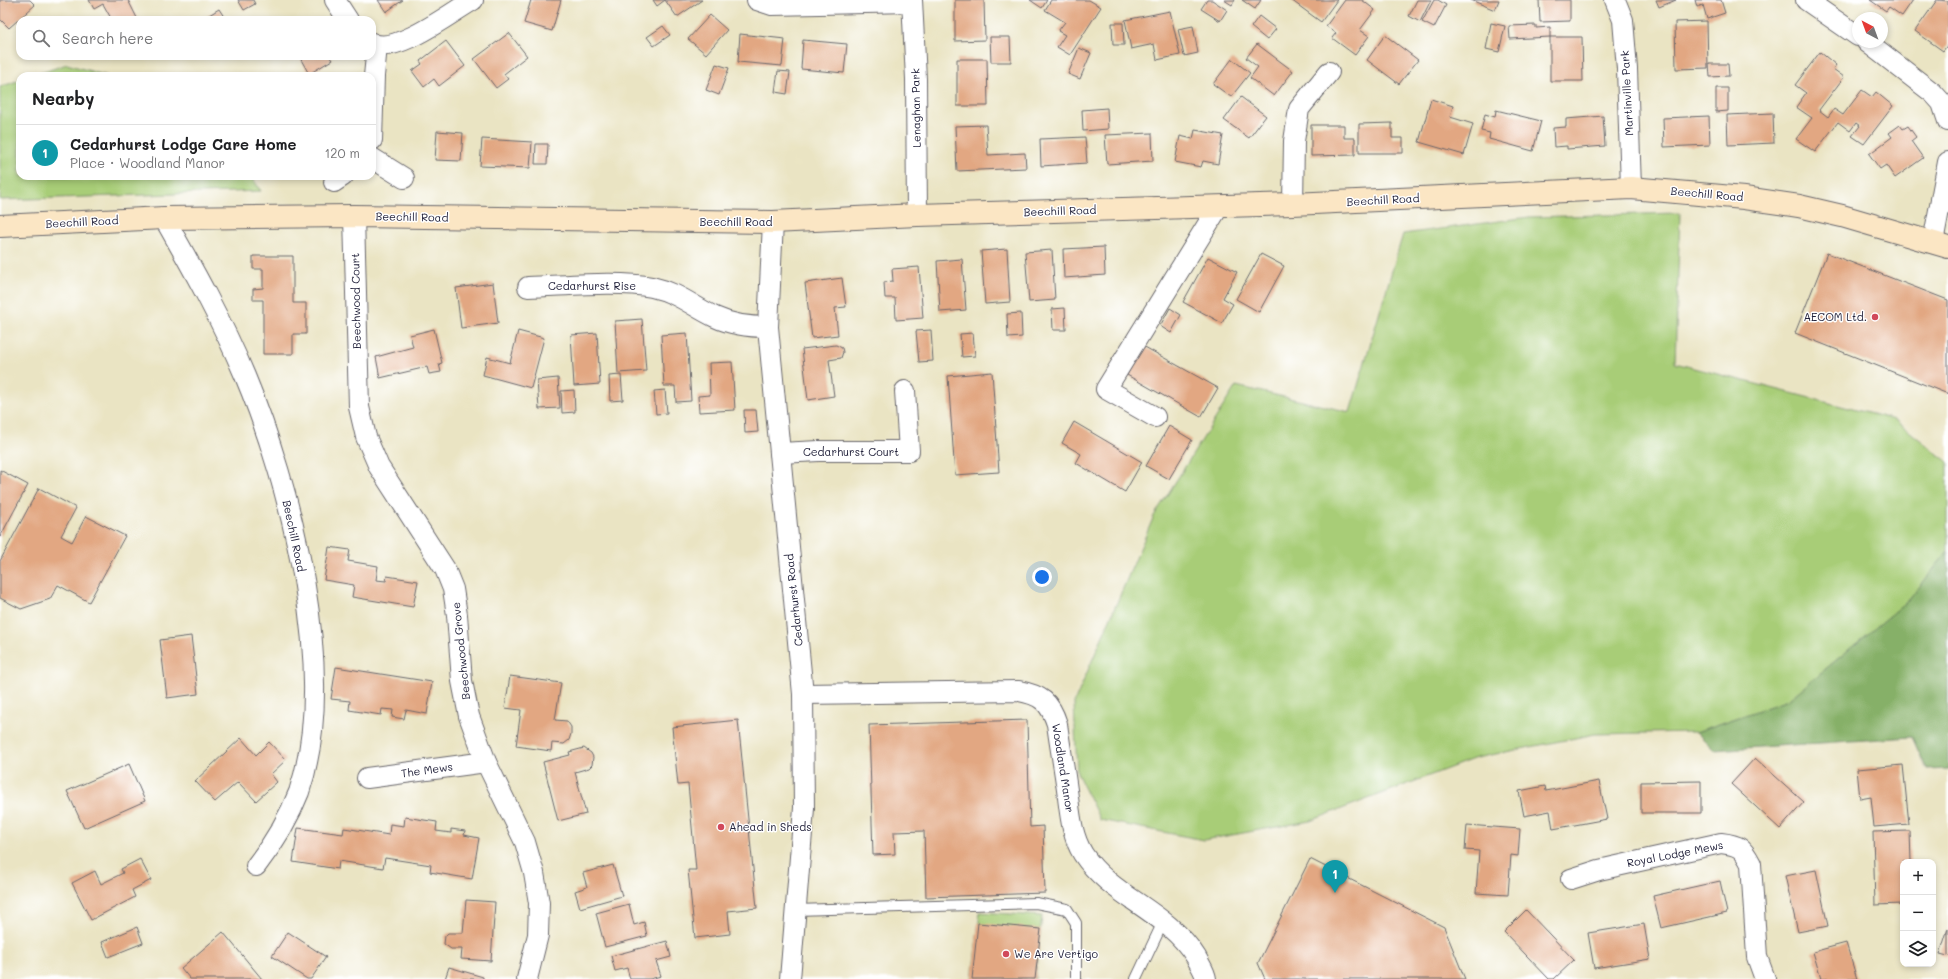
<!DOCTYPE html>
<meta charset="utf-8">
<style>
:root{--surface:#fff;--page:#f2f2f2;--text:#202124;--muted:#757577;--line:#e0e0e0;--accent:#db2777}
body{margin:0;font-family:Mali,sans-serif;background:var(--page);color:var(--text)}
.controls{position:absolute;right:12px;bottom:12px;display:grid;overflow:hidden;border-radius:8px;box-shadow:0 2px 6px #0003}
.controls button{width:36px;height:36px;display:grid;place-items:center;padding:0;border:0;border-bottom:1px solid var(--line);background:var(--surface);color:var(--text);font:20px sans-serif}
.compass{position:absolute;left:1852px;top:12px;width:36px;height:36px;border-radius:50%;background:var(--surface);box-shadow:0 2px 6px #0003;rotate:319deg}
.you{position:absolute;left:1042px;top:577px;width:14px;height:14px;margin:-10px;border:3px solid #fff;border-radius:50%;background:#1a73e8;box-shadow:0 0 0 6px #1a73e833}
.badge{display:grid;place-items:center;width:26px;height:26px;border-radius:50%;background:var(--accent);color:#fff;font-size:13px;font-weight:700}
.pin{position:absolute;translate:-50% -33px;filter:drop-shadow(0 1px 2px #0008)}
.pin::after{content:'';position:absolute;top:21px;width:14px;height:12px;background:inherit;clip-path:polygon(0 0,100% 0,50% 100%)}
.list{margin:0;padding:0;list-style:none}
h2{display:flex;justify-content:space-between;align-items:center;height:52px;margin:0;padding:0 16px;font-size:17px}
h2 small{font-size:13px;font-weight:400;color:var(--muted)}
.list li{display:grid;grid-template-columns:26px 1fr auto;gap:12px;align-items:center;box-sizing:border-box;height:56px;padding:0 16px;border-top:1px solid var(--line)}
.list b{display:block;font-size:15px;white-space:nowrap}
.list p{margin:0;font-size:13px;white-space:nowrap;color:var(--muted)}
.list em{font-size:13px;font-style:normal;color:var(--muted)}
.icon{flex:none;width:22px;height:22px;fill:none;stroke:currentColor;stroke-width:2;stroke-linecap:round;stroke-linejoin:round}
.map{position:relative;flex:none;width:1948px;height:979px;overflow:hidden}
.search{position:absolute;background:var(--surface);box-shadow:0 2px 6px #0003;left:16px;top:16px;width:360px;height:44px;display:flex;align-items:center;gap:10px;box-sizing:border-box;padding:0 14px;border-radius:12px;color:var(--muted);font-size:15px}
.panel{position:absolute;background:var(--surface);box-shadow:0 2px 6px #0003;left:16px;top:72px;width:360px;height:108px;border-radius:12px}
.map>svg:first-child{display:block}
.green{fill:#a8cd77;stroke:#657859}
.forest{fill:#86b068;stroke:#546952}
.building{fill:#e2a782}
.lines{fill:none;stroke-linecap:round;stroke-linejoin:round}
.lane-casing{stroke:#68666b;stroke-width:12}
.street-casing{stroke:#68666b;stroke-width:22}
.secondary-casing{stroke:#68666b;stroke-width:24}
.lane{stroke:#fff;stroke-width:10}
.street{stroke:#fff;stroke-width:20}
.secondary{stroke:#fbe6c4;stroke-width:22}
.poi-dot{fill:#d1495b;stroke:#fff;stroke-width:1.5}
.labels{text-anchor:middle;stroke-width:3;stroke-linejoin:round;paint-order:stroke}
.street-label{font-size:11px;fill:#22223b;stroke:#fff}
.poi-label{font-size:11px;fill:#22223b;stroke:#fff;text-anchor:start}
</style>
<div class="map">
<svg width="1948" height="979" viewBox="0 0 1948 979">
<rect width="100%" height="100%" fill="#fff"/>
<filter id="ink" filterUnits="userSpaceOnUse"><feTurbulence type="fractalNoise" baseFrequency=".025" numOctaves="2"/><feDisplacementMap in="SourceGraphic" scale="8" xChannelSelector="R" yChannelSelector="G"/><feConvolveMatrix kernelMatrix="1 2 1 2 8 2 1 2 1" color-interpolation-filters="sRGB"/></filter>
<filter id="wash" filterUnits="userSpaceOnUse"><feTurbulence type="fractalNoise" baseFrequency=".012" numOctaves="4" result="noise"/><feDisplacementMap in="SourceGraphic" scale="16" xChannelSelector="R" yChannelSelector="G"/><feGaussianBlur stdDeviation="0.9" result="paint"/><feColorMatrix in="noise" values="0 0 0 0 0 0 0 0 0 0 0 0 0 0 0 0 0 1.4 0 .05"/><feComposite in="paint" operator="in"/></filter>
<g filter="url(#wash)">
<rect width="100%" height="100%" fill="#eae4c3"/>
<g class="green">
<path d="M67,64L107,76H32Z"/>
<path d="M20,80V176H251L261,191L0,200V87Z"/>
<path d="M1680,213L1675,363L1895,420L1948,462V551L1909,600L1788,700L1696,732L1595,734L1476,758L1310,821L1204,840L1100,820L1077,773L1074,703L1154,516L1236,386L1350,412L1403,234L1529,217Z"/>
<path d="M980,912L1042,916L1035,979H972Z"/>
</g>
<path class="forest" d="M1948,551V769L1927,770L1912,737L1714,750L1696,732L1788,700L1909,600Z"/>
<g id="blocks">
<g class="building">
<path d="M0,0H30L35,5L9,28L0,19Z"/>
<path d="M89,0H128L138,20H112L103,4L94,9Z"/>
<path d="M238,0H253L255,4L244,10Z"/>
<path d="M378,0H403L386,12Z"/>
<path d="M531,0H561L552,31L524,23Z"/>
<path d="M653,0H702L677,17L665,0L657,6Z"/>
<path d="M955,0H984L985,40L955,41Z"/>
<path d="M1030,0H1047L1042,8Z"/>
<path d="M1051,0H1089L1101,7L1070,55L1057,47L1065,35L1058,31L1065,22L1045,10Z"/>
<path d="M1207,0H1212L1227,10L1220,21L1201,9Z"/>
<path d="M1224,0H1235L1232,5Z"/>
<path d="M1242,0H1261L1255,9Z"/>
<path d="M1291,0H1337L1321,22Z"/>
<path d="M1345,0H1362L1375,10L1360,30L1369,36L1355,55L1332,38L1336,33L1326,26Z"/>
<path d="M1417,0H1431L1420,22L1409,16Z"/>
<path d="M1434,0H1438L1446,5L1434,28L1422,22Z"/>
<path d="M1471,0H1499L1495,10Z"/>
<path d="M1539,0H1570V21L1540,22Z"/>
<path d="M1656,0H1676L1659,7Z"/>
<path d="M1695,0H1721L1725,13L1707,19L1703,5L1697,7Z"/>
<path d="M1870,0H1913L1902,16L1889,7L1886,11Z"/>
<path d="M1937,0L1948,1V44L1943,51L1915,31Z"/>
<path d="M219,9L226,20H201Z"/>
<path d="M1170,11L1180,55L1157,60L1154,44L1131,49L1125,20Z"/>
<path d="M710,15L727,30L706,54L688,39Z"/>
<path d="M1259,16L1276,29L1267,40L1251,27Z"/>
<path d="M1707,21L1708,68L1676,69L1675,22Z"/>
<path d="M1112,23H1123L1124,45H1113Z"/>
<path d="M1491,23L1505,26L1499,52L1486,49Z"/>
<path d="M1536,25V28L1550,27V37L1510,39L1509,26Z"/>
<path d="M663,26L670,35L654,46L647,37Z"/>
<path d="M1193,26L1198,53L1184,56L1178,29Z"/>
<path d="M509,33L527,56L504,74L508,79L496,88L474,59Z"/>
<path d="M740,34L785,39L782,66L738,62Z"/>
<path d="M1385,35L1418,60L1399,84L1367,60Z"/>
<path d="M990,37H1010L1011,62H991Z"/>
<path d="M1550,37H1582L1583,81H1550Z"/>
<path d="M803,40L847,44L844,73L801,69Z"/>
<path d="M446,41L465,66L439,86L434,79L424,87L412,71L422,64L420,61Z"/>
<path d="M1257,44L1293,71L1274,96L1250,78L1258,67L1246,58Z"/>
<path d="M1079,48L1091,53L1080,79L1068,74Z"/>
<path d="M1820,52L1836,65L1833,69L1844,77L1819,110L1828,117L1834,109L1843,115L1862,90L1872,97L1876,92L1893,106L1864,144L1852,136L1860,126L1856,123L1850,131L1838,122L1815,152L1796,139L1812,118L1796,107L1806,93L1795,85Z"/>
<path d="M299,56H329L332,60L309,74Z"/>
<path d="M957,59H987L988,106H957Z"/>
<path d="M1232,59L1250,73L1231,97L1213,84Z"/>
<path d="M716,64L729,68L719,95L706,90Z"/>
<path d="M1709,64H1728L1729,76L1710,77Z"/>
<path d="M778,71L790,72L787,94L775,92Z"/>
<path d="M1716,88H1728V111L1716,112Z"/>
<path d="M1241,97L1266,116L1249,138L1224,120Z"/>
<path d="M1431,99L1453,106L1450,117L1473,124L1464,155L1419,142Z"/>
<path d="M1107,108L1108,129L1083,131L1082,110Z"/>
<path d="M1496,110L1541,121L1533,151L1489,139L1490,133L1481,131L1485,114L1495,117Z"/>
<path d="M1773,113L1774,143L1728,145L1727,115Z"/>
<path d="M1603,116L1605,146L1567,149V146L1554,147L1553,128L1566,127V119Z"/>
<path d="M1709,116L1710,145L1664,147L1663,118Z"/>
<path d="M1392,123V138H1403V153H1359V124Z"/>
<path d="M986,125L988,155L1025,153L1026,168L957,171L955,126Z"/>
<path d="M1311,125H1344V138H1355V155L1311,156Z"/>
<path d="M1900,125L1903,129L1908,126L1916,137L1911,141L1923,158L1895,178L1886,165L1880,169L1869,154L1892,137L1889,133Z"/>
<path d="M1195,130L1223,135L1218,164L1203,161L1201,167L1175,162L1180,136L1193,139Z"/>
<path d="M437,131L463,133L461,161L435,160Z"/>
<path d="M1152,133L1153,161L1107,164L1105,135Z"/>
<path d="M1085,137L1087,163L1041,166L1040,139Z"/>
<path d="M482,139L532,142L530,168L480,166Z"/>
<path d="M536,144H548L547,164H535Z"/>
<path d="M1104,247L1105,275L1064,278L1063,249Z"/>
<path d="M1007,249L1010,302L985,304L981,251Z"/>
<path d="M1052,250L1055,300L1029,302L1025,252Z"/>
<path d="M1827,253L1948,300V394L1795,333Z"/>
<path d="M1261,254L1284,266L1259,312L1236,299Z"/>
<path d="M253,256H293V303H306V334H293V354H263V300H253V289L263,288V269H253Z"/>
<path d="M1208,257L1237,272L1223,298L1233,304L1222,323L1183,302Z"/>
<path d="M962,259L966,310L940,312L937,261Z"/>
<path d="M919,267L923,318L896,320L895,298H885L884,282L893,281L892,269Z"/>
<path d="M842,278L846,307L835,308L838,335L812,338L805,283Z"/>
<path d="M493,283L498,323L461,328L456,288Z"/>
<path d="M1065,308L1066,330H1053L1052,309Z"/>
<path d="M1170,308L1181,315L1171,333L1160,326Z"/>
<path d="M1021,313L1022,337L1008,338L1007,314Z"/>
<path d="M642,319L646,371L618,373L615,321Z"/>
<path d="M434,329L442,363L439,364L441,372L429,374L427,367L380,378L376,357L413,347L410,335Z"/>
<path d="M931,330L933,361L919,362L916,331Z"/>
<path d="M518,331L544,338L531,388L483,375L487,357L510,363Z"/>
<path d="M597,333L600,384L574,386L571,335Z"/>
<path d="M687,333L691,401L676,402L675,386H664L661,335Z"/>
<path d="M973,333L975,356L962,357L960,334Z"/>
<path d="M836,345L842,348L843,352L841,358L829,360L834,396L808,400L802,349Z"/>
<path d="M1143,346L1218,388L1201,417L1127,375Z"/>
<path d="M732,362L735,410L699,412L698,396L710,395L709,363Z"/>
<path d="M992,372L999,472L955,475L948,376Z"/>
<path d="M621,375L623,400L610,401L609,376Z"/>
<path d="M558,378L560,408L539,409L537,380Z"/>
<path d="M574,390L575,412L562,413L561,391Z"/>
<path d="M665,390L667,413L656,414L654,391Z"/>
<path d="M744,410H756L758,432L745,433Z"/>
<path d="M1074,422L1142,462L1125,492L1076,463L1081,454L1062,443Z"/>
<path d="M1169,426L1192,440L1169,479L1146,466Z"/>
<path d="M0,470L28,485L0,537Z"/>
<path d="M39,488L76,508L61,536L72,542L86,516L125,536L89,602L58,585L50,599L21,609L0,598V561Z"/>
<path d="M329,547L350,550L348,561L378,566L376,580L386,581L387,576L418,581L413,607L352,597L354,585L324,580Z"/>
<path d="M191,636L198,694L167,698L160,640Z"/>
<path d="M336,667L432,682L427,714L406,710L404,719L392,717L393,710L382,709L381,715L349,710L350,701L331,699Z"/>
<path d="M510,676L561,683L555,720L567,721L571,727V734L569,740L564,744L552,743L551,751L516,746L521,710L505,708Z"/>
<path d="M738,720L757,908L728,911L730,934L695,938L688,870H696L688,784L678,785L672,727Z"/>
<path d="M1027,720L1030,827L1043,826L1045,893L926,897L924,831L894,832L895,854L873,855L869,725Z"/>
<path d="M241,738L256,755L269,742L286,760L271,774L277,782L256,801L238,782L215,802L195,781Z"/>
<path d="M584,748L591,753L593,757L592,765L589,768L575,772L586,814L558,821L543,762L570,755L569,752Z"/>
<path d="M1755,758L1804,802L1780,829L1731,784Z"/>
<path d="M129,764L145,801L84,828L67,791Z"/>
<path d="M1903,765L1909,824L1874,827L1871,797L1860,799L1857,769Z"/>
<path d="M1599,781L1607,819L1553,829L1550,811L1524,816L1519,791L1545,786L1546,791Z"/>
<path d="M1701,781V813H1641V782Z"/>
<path d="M405,817L437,822L436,831L451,833V829L465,831L464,835L479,838L472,879L430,872L431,865L385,858L383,868L339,861L338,869L293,862L298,828L343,834L344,828L389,835L390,824L404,826Z"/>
<path d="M1467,825L1520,829L1518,856L1511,855L1508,895L1476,893L1479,851L1465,850Z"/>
<path d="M1910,831L1911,862H1903V904L1875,905L1873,832Z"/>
<path d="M140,859L151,880L132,890L135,897L91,920L72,883L95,871L101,884L123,873L121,869Z"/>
<path d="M1310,859L1444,927L1465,979H1265L1258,963Z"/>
<path d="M613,865L622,896L580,908L575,891L587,887L583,873Z"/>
<path d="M1816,870L1828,926L1798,932L1785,876Z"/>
<path d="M1720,881L1727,913L1661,928L1653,896Z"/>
<path d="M466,900L495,902L491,961L461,959L462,949H451L444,944L445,936L448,933H463Z"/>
<path d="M629,904L634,925L644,922L647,936L605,947L596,913Z"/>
<path d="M1526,910L1574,960L1554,979H1549L1504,932Z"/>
<path d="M978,923L1041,929L1035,979H972Z"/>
<path d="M1644,924L1650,959L1594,968L1588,933Z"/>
<path d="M137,927L143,943L108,957L102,942Z"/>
<path d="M1948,928V956L1940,954Z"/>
<path d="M223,932L262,979H190L181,968Z"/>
<path d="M288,932L326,957L311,979H307L272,956Z"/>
<path d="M667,941L671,957L656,961L661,976L650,979H630L627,968L615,971L611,956Z"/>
<path d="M1846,943L1857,979H1821L1813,952Z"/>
<path d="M449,967L483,977V979H445Z"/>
</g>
</g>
</g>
<g filter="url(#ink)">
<use href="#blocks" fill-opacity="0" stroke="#68666b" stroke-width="1"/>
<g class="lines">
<g class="lane-casing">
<g id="lane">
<path d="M795,910L1036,903L1067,909L1076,923V979"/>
<path d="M1136,979L1163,922"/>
</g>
</g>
<g class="street-casing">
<g id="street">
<path d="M335,0L348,20"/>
<path d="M757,0L772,5L912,2"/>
<path d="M912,0L916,79L917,215"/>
<path d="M1615,0L1623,20L1627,69L1631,188"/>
<path d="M1806,0L1858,36"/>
<path d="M1867,42L1933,93L1942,103L1948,121"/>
<path d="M372,43C395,56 452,12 473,0"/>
<path d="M372,140L374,76L377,46"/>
<path d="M372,158L404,178"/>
<path d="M334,182L343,176"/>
<path d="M1293,204L1294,141L1299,109L1329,72"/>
<path d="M354,216L359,407L366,437L379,467L445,569L453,589L457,615L462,681L469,716L486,762L525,842L534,873L539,903L538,935L527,979"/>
<path d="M164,218C193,269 222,321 245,376C291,486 339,675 299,792C289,818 273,844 256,866"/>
<path d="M773,222L768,327L803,694L804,808L790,979"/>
<path d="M1933,242L1948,162"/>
<path d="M528,287C564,286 618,280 652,287C679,293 692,306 715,317C732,325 749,327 768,327"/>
<path d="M1155,417L1106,389L1219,206"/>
<path d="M780,453L819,451H909L905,391"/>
<path d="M803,694L1019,691C1041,695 1050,702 1057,724C1060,746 1064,768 1067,790C1070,811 1071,835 1083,854C1111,897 1168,911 1196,957C1200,965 1205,971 1206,979"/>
<path d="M367,778L486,762"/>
<path d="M1571,879L1599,870L1721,843C1739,845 1743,848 1751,864L1757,957L1765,979"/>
</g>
</g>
<g class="secondary-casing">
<path id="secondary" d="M0,226L164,218L354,216L773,222L917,215L1293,204L1631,188L1744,198L1799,206L1842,216L1948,247"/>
</g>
<use href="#lane" class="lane"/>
<use href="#street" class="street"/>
<use href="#secondary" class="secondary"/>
</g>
</g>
<g class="poi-dot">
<circle cx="1875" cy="317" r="4"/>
<circle cx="721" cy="827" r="4"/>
<circle cx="1006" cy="954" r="4"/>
</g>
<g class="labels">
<g class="street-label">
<text transform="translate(1627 93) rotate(-93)" y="4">Martinville Park</text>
<text transform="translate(916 108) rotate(-91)" y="4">Lenaghan Park</text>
<text transform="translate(1707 194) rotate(5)" y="4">Beechill Road</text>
<text transform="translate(1383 200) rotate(-3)" y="4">Beechill Road</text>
<text transform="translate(1060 211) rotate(-2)" y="4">Beechill Road</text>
<text transform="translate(412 217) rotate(1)" y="4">Beechill Road</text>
<text transform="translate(82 222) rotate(-3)" y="4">Beechill Road</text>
<text x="736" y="226">Beechill Road</text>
<text x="592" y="290">Cedarhurst Rise</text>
<text transform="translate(356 301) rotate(-91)" y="4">Beechwood Court</text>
<text x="851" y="456">Cedarhurst Court</text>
<text transform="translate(294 536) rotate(78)" y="4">Beechill Road</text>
<text transform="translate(794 600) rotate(-96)" y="4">Cedarhurst Road</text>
<text transform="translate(461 651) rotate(-96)" y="4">Beechwood Grove</text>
<text transform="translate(1063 768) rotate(81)" y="4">Woodland Manor</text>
<text transform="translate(427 770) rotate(-8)" y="4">The Mews</text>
<text transform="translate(1675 854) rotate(-11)" y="4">Royal Lodge Mews</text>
</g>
<g class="poi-label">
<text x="1867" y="321" text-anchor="end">AECOM Ltd.</text>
<text x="729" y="831">Ahead in Sheds</text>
<text x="1014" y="958">We Are Vertigo</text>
</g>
</g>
</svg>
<div class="controls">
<button>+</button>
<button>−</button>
<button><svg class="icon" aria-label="layers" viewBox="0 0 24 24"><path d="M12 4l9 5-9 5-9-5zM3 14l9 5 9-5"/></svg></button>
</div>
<svg class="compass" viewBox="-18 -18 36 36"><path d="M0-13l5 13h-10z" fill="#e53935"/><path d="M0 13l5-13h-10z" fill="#757577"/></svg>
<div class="you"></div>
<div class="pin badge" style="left:1335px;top:893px;background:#0f9aa8">1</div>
<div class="search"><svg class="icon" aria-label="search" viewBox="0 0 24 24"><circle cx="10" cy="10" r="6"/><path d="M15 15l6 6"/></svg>Search here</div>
<section class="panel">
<h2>Nearby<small></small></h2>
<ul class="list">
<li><span class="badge" style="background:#0f9aa8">1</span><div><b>Cedarhurst Lodge Care Home</b><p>Place · Woodland Manor</p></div><em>120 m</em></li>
</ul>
</section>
</div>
